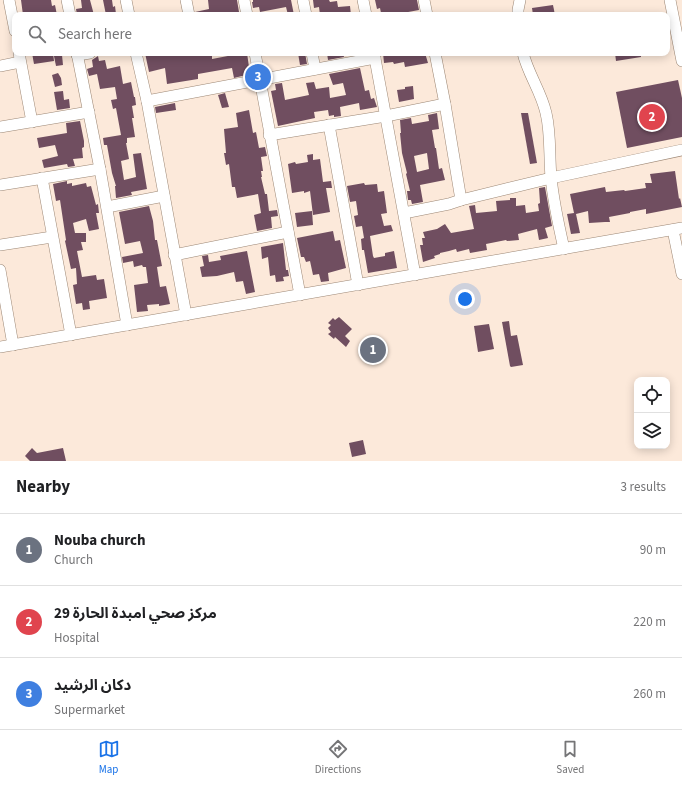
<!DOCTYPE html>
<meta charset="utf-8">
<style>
:root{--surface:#fff;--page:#f2f2f2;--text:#202124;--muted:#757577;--line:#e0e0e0;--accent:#1a73e8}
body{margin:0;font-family:"Source Sans 3","Noto Sans Arabic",sans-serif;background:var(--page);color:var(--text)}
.controls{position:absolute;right:12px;bottom:12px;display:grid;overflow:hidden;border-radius:8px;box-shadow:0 2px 10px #0003}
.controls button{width:36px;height:36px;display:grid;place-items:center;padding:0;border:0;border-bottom:1px solid var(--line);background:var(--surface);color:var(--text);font:20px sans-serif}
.you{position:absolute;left:465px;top:299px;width:14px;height:14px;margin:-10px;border:3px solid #fff;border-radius:50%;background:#1a73e8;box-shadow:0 0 0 6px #1a73e833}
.badge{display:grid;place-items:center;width:26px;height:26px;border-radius:50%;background:var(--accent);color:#fff;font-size:13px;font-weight:700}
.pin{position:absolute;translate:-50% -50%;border:2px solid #fff;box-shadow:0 1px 4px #0006}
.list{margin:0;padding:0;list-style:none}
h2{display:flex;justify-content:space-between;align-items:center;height:52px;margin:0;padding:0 16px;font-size:17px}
h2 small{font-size:13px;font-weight:400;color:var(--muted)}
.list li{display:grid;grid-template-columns:26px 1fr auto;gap:12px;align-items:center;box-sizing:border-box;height:72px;padding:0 16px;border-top:1px solid var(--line)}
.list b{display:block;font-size:15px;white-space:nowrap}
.list p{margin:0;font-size:13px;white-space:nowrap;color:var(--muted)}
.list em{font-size:13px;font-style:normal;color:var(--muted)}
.icon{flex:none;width:22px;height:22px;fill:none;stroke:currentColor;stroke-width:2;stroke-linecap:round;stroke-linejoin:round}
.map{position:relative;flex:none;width:682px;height:461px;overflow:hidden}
.search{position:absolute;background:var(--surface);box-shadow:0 2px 10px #0003;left:12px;right:12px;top:12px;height:44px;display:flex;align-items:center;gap:10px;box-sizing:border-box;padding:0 14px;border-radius:8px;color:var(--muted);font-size:15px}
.sheet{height:268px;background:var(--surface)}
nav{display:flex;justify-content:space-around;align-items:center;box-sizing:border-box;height:56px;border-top:1px solid var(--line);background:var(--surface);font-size:11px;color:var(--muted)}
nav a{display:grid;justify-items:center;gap:2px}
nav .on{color:var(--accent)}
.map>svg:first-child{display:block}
.building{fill:#704e60;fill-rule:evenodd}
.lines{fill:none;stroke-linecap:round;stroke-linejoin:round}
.minor-casing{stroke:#9c8775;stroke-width:12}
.minor{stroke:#fff;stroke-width:11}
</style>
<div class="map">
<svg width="682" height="461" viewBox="0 0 682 461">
<rect width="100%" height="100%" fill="#fce9da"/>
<g class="building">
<path d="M21,0H51L52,6L55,5L57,15H23Z"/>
<path d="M81,0H90L94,15H77L76,9L82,8Z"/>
<path d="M103,0H112L113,7L115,6L116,14L106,15Z"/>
<path d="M208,0H237L239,12L223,15H196L195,12L209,9Z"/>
<path d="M253,0H291L294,15H288L286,7L260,12L259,7L253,8L252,2H253Z"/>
<path d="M313,0H329L330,2L337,1L338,7L350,6L351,15H320L319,7L314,8Z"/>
<path d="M375,0H417L419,10L392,15H384V12L381,13L380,8L377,9Z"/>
<path d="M553,5L555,15H533L532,8Z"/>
<path d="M32,53H53L54,61L34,64Z"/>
<path d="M145,53H209V54H212V59L233,55V53H247L250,74L234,78L232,68L198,74V79L167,84L165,68L149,72Z"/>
<path d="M298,53H305L307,64L300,65Z"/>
<path d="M327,53H343L344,57L328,60Z"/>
<path d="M383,53H417V55L425,53L428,63L405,67L404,62L394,64L393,62L384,63Z"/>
<path d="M615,53H641V57L616,61Z"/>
<path d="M62,55L63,65L56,66L54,56Z"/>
<path d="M98,56L99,61L105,60L107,69L120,66L123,84L131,82L134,97H135L136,105L132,106L134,118H132L135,137L127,138V143H126L129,159L121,161L124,180L136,177L133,154L141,153L147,189L131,192L132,195L116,198L115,186H116L112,173L107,145H104L103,138L121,135L116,108L113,109L111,100L117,99L115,87L100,89L97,74L89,76L87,69L93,67L92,60Z"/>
<path d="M360,68L365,91L369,90L371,99L374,98L377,107L360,110L359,103L340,107L341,116L334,117V115L329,116L328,110L314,112L315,118L278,126L271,91L276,90L275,84L282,83L285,100L309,95L306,83L314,82L316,89L329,87L330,98L346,95L343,83L333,85L329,74Z"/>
<path d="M58,73L61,78L62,85L55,87L52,75Z"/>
<path d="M678,80L682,98V137L627,148L616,92Z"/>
<path d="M413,86L414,99L399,102L397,90L405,89V87Z"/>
<path d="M63,91L64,100L69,99L70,108L57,110L54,92Z"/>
<path d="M225,93L229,107L222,108L218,95Z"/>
<path d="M175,103L176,110L156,113L155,107Z"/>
<path d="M249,110L253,133L256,132L259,148L265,147L267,156L261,157L263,171H261L262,177H261L265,194H267L269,211L277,210L278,216L271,217L272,228L257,231L254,215L261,213L258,194L237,198L235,187H232L229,164L226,165L224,153H226L224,129L238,127L236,113Z"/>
<path d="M437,113L439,129L432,130L435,148H436L439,169L442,168L445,180L420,185L423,202L412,204L411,200H408L407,191H410L406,174L407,173L402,153L400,133H401L400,120L411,118L412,124L429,121L428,115ZM427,153L429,169L417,172L414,156Z"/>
<path d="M521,113H528L537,163L530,164Z"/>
<path d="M80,121L84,141V147L82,148L83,158L73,159L75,166L68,167L67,164L44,168L42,160L58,156L55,145L39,148L37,138L67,133L66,123Z"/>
<path d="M313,154V160L320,159L323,182L331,181L332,188H326L330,212L313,215L310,191L304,193V191L292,193L288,164L295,162L296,164L308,162L307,155Z"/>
<path d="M675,171L679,199L680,198L682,207L646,214V209L630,212V213L609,217L610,222H605L589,223L588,211L576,214L580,233L571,234L567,214L574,213L570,194L605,187L606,192L624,190L625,191L646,188L645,183H652L650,174Z"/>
<path d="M67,181V184L72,183V186L86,183L87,187L91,186L96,205L98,204L99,213H96L99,229L89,231L86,219L73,223L75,233H86V242H81L83,250L77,251L82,277L96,275L97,280L104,279L107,298L89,301L90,309L83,310L82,303L76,304L73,285L77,284L76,268L71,269L65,241L66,240L60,200L56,201L53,184Z"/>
<path d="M364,183L365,185L377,184L378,192L384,191L387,213L381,214L384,226L391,225L393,231L370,236L373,256L374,258L385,256V253L394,251L397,268L368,273L364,250H362L361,239L364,238L362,226L356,227L354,216L358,215L356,201L350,202L347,186Z"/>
<path d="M545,187L552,226L545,228L548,238L539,240L537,229L518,234L519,240L507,241L506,240L486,244L487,250L470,253L469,249L457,252L456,249L449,251L440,253V254L434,256L435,258L423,262L420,245H423L422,238H425L423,232L437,229L445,224L451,233L474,229L469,206L475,205L476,213L497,211L496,201L510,200V198H516V206L525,205L526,213L539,211L538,204L540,203L539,188Z"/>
<path d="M149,206L153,221L155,240H157L162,266L157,267L160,287L166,286L170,304L159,306V304L147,305L148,311L137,312L134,285L148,283L146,267H143L142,265L134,267L133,261L123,263L122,257L143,253L140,241L125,244L119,212Z"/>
<path d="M312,211L313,225L297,227L295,213Z"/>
<path d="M333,231L335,241L340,240L346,268L328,273L329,281L321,282L319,274L313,275L310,261L306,262L304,257H301L297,238Z"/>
<path d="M283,243L286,270H288L289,276L283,277L284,281L276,282L275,275L270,276L268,257L262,259L261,247Z"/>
<path d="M247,251L255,292L246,294L243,281L236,282L234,272L217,276L202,277L200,267L204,266L202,256L208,255L209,262L221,260L220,256Z"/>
<path d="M339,317L352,329L345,336L350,341L346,347L335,337L334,339L328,334L331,332L328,328L331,325L328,323L333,318L335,320Z"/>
<path d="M509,321L511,336L517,335L523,365L511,367L510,366L502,322Z"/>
<path d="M489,324L494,349L478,352L474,326Z"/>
<path d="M363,440L366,454L352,457L349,443Z"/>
<path d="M32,448L37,453L63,448L66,461H30L25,456Z"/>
</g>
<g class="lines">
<g class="minor-casing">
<g id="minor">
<path d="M9,0L15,31"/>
<path d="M67,0L70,15"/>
<path d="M126,0L129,15"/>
<path d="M186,0L189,15"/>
<path d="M244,0L247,15"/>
<path d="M303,0L306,15"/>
<path d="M363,0L366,15"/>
<path d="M424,0L427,15"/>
<path d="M670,0L682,61"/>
<path d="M518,15V10L520,0"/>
<path d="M19,53L32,122"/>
<path d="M77,53L100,169L127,325"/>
<path d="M136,53L147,101L186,315"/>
<path d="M255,53L300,295"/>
<path d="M312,53L315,69"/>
<path d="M374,53L415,275"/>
<path d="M523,53C528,74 541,91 546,113C551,134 549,155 551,177C553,199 559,227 564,249"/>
<path d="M77,55L90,53"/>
<path d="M0,66L20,62"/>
<path d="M147,101L375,58"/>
<path d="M329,125L358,285"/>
<path d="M0,127L89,112"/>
<path d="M269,135L386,116L445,104"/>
<path d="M42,178L71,335"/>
<path d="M0,185L100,169"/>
<path d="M461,200L551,178L682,150"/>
<path d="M107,207L164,196"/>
<path d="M404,213L449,204L461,200L445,104L435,53"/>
<path d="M673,230L682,274"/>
<path d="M0,245L52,237"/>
<path d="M174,255L288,232"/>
<path d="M0,270L13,345"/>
<path d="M0,347L682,228"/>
</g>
</g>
<use href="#minor" class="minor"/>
</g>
</svg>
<div class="controls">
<button><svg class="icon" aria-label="locate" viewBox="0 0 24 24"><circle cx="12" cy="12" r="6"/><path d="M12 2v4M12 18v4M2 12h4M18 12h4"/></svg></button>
<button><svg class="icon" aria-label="layers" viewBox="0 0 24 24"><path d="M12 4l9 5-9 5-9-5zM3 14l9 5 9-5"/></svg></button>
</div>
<div class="you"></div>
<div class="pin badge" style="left:373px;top:350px;background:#6b7280">1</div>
<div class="pin badge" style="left:652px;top:117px;background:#e0444e">2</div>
<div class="pin badge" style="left:258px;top:77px;background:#3f7fe0">3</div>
<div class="search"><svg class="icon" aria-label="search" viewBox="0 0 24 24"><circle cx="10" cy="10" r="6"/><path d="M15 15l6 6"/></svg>Search here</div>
</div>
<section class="sheet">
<h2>Nearby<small>3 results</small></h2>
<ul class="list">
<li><span class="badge" style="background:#6b7280">1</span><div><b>Nouba church</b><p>Church</p></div><em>90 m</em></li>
<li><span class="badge" style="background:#e0444e">2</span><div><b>مركز صحي امبدة الحارة 29</b><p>Hospital</p></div><em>220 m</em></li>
<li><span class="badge" style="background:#3f7fe0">3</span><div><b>دكان الرشيد</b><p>Supermarket</p></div><em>260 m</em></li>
</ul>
</section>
<nav>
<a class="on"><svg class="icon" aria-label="map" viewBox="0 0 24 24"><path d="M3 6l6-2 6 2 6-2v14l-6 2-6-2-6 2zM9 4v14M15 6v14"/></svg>Map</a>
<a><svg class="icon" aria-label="directions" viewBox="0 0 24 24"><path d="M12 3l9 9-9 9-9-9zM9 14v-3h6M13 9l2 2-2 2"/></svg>Directions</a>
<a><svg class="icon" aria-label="saved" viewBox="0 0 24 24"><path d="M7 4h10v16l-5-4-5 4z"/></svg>Saved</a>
</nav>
